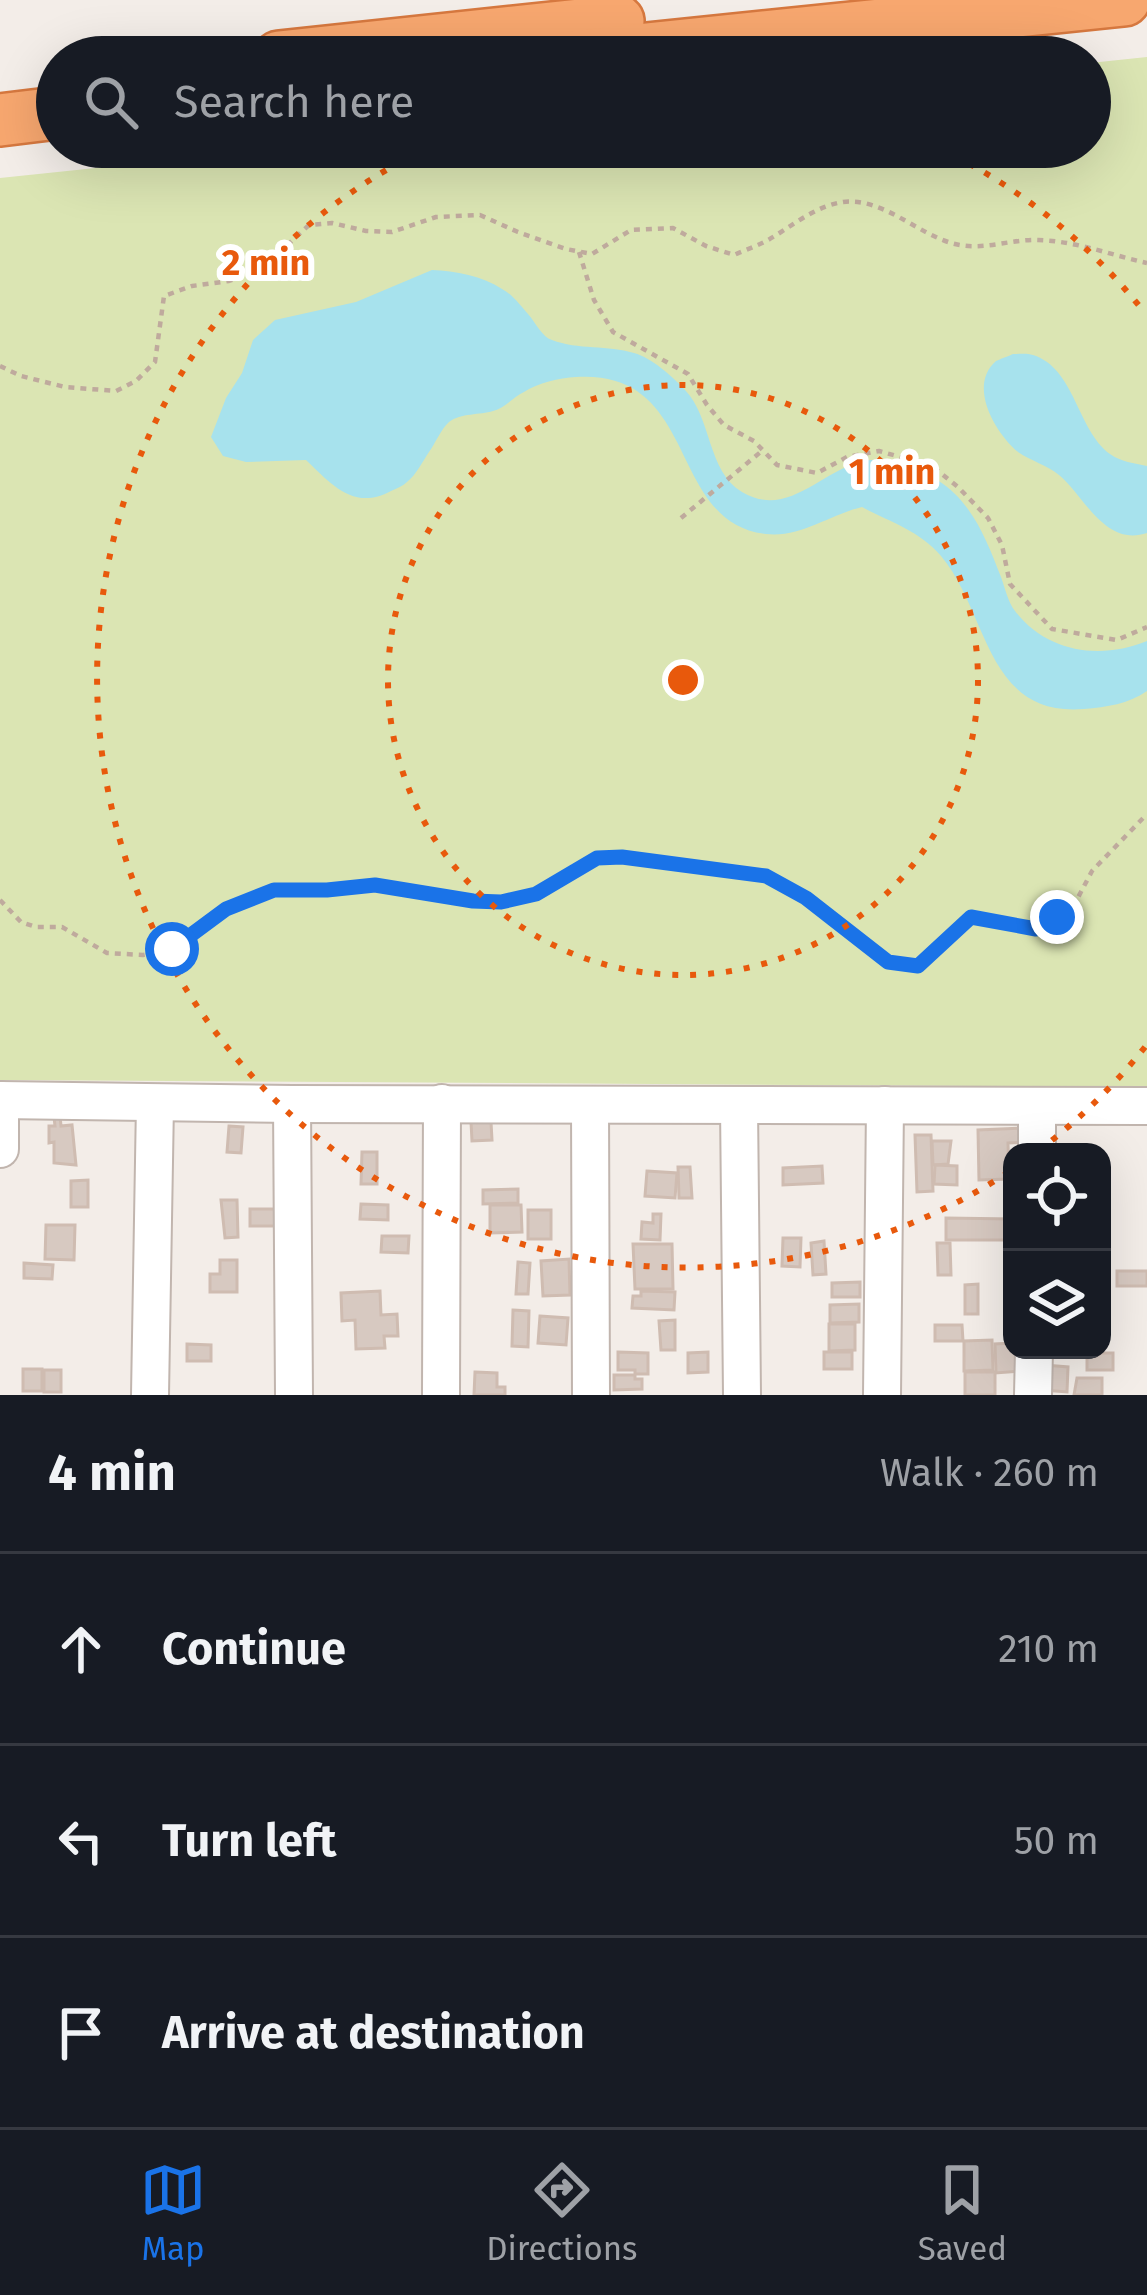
<!DOCTYPE html>
<meta charset="utf-8">
<style>
:root{--surface:#171b24;--page:#242831;--text:#f1f3f6;--muted:#9ea1a6;--line:#363941;--accent:#1a73e8}
body{margin:0;font-family:"Fira Sans",sans-serif;background:var(--page);color:var(--text)}
.controls{position:absolute;right:36px;bottom:36px;display:grid;overflow:hidden;border-radius:24px;box-shadow:0 12px 48px #0002}
.controls button{width:108px;height:108px;display:grid;place-items:center;padding:0;border:0;border-bottom:3px solid var(--line);background:var(--surface);color:var(--text);font:60px sans-serif}
.stop{position:absolute;width:36px;height:36px;margin:-27px;border:9px solid #1a73e8;border-radius:50%;background:#fff}
.stop.end{background:#1a73e8;border-color:#fff;box-shadow:0 3px 12px #0008}
.list{margin:0;padding:0;list-style:none}
h2{display:flex;justify-content:space-between;align-items:center;height:156px;margin:0;padding:0 48px;font-size:51px}
h2 small{font-size:39px;font-weight:400;color:var(--muted)}
.list li{display:grid;grid-template-columns:78px 1fr auto;gap:36px;align-items:center;box-sizing:border-box;height:192px;padding:0 48px;border-top:3px solid var(--line)}
.list b{display:block;font-size:45px;white-space:nowrap}
.list em{font-size:39px;font-style:normal;color:var(--muted)}
.icon{flex:none;width:66px;height:66px;fill:none;stroke:currentColor;stroke-width:2;stroke-linecap:round;stroke-linejoin:round}
.map{position:relative;flex:none;width:1147px;height:1395px;overflow:hidden}
.search{position:absolute;background:var(--surface);box-shadow:0 12px 48px #0002;left:36px;right:36px;top:36px;height:132px;display:flex;align-items:center;gap:30px;box-sizing:border-box;padding:0 42px;border-radius:66px;color:var(--muted);font-size:45px}
.sheet{height:732px;background:var(--surface)}
nav{display:flex;justify-content:space-around;align-items:center;box-sizing:border-box;height:168px;border-top:3px solid var(--line);background:var(--surface);font-size:33px;color:var(--muted)}
nav a{display:grid;justify-items:center;gap:6px}
nav .on{color:var(--accent)}
.map>svg:first-child{display:block}
.green{fill:#dbe5b3}
.water{fill:#a7e2ed}
.building{fill:#d7c9c1;stroke:#cfbcb1;stroke-width:3}
.lines{fill:none;stroke-linecap:round;stroke-linejoin:round}
.minor-casing{stroke:#c1b5ae;stroke-width:40}
.highway-casing{stroke:#d6783f;stroke-width:56}
.path{stroke:#bfaa9d;stroke-width:4.5;stroke-dasharray:6 6;stroke-linecap:butt}
.minor{stroke:#fff;stroke-width:36}
.highway{stroke:#f7a76f;stroke-width:51}
.route{stroke:#1a73e8;stroke-width:15}
.ring{fill:none;stroke:#e8590c;stroke-width:6;stroke-dasharray:6 12}
.centre{fill:#e8590c;stroke:#fff;stroke-width:6}
.ring-label{font-size:36px;text-anchor:middle;font-weight:bold;fill:#e8590c;stroke:#fff;stroke-width:12;stroke-linejoin:round;paint-order:stroke}
</style>
<div class="map">
<svg width="1147" height="1395" viewBox="0 0 1147 1395">
<rect width="100%" height="100%" fill="#f3ede8"/>
<path class="green" d="M1147,57V1087L0,1080V178L296,147H1090V63Z"/>
<g class="water">
<path d="M432,270C455,271 483,276 502,289C512,294 521,306 528,314C536,323 542,337 552,340C578,350 608,345 634,353C652,358 672,376 685,390C712,418 707,471 742,492C786,518 817,475 859,462C882,455 917,467 937,480C972,501 987,541 1001,577C1005,588 1008,602 1015,611C1047,653 1101,660 1147,641V691C1128,704 1107,707 1084,709C985,717 989,613 941,556C920,531 890,522 862,507C829,515 800,538 766,534C666,523 701,369 576,377C559,378 538,383 524,392C513,397 505,408 493,411C480,415 461,413 449,422C441,429 435,444 429,452C423,461 416,475 407,482C403,486 397,488 391,491C354,511 332,485 306,460L246,462L223,456L211,437L226,398L242,373L253,340L275,320L356,302Z"/>
<path d="M1013,354C1020,354 1027,353 1033,355C1075,368 1077,430 1110,454C1121,462 1134,463 1147,466V533C1105,547 1085,497 1059,475C1047,465 1031,461 1018,452C996,434 967,386 996,361C998,360 1011,355 1013,354Z"/>
</g>
<g class="building">
<path d="M60,1116L61,1126L72,1125L76,1165L54,1163V1142L49,1143V1126H55L54,1117Z"/>
<path d="M471,1122H491L492,1140L472,1141Z"/>
<path d="M229,1126L243,1127L241,1153L227,1152Z"/>
<path d="M1027,1128L1028,1142L1008,1143L1009,1179L979,1180L978,1130Z"/>
<path d="M915,1135H931L933,1191L917,1192Z"/>
<path d="M932,1141H951L948,1164L933,1165Z"/>
<path d="M362,1152H377V1184H361Z"/>
<path d="M935,1165L957,1166V1185L934,1184Z"/>
<path d="M822,1166L823,1183L783,1185V1168Z"/>
<path d="M678,1167H690L692,1198H679Z"/>
<path d="M647,1171L677,1173L675,1198L645,1196Z"/>
<path d="M88,1180V1207H71V1181Z"/>
<path d="M518,1189V1203L483,1204V1190Z"/>
<path d="M221,1200H237L238,1237L225,1238Z"/>
<path d="M361,1204L388,1205V1220L360,1219Z"/>
<path d="M490,1205H521L522,1232L490,1233Z"/>
<rect x="250" y="1209" width="31" height="17"/>
<rect x="528" y="1210" width="23" height="29"/>
<path d="M653,1214H661L660,1240L641,1239L642,1222L653,1223Z"/>
<path d="M946,1218L1012,1219V1240H946Z"/>
<path d="M46,1225H75L74,1260L45,1259Z"/>
<path d="M382,1236H409L408,1253L381,1252Z"/>
<path d="M783,1238H801L800,1267L782,1266Z"/>
<path d="M824,1241L826,1274L813,1275L811,1243Z"/>
<path d="M937,1243H950L951,1275H938Z"/>
<path d="M633,1244H672L673,1289H635Z"/>
<path d="M569,1259L570,1295L543,1296L541,1261Z"/>
<path d="M220,1260H237V1292H210V1274H220Z"/>
<path d="M518,1262L530,1263L528,1294H516Z"/>
<path d="M24,1263L53,1265L52,1279L24,1278Z"/>
<rect x="1117" y="1271" width="30" height="15"/>
<path d="M860,1282V1297H832V1283Z"/>
<path d="M978,1284V1314H965V1285Z"/>
<path d="M380,1291L381,1315L397,1314L398,1336H384L385,1348L356,1349L355,1320L342,1321L341,1293Z"/>
<path d="M641,1291L675,1292L674,1310L632,1308L633,1296H641Z"/>
<path d="M859,1304V1322L830,1323V1305Z"/>
<path d="M513,1310L529,1311L528,1347L512,1346Z"/>
<path d="M540,1316L568,1318L566,1345L538,1343Z"/>
<path d="M675,1320V1350H661L659,1321Z"/>
<path d="M829,1324H855V1350L829,1351Z"/>
<path d="M935,1325H962L963,1341H935Z"/>
<path d="M992,1340L993,1370L964,1371V1341Z"/>
<path d="M1012,1343V1350H1020L1021,1371L996,1373L995,1344Z"/>
<path d="M187,1344L211,1345V1361H187Z"/>
<path d="M618,1352L648,1353V1374H635V1370H618Z"/>
<path d="M708,1352V1372L688,1373V1353Z"/>
<rect x="824" y="1352" width="28" height="17"/>
<rect x="1087" y="1353" width="26" height="17"/>
<path d="M1044,1365L1068,1367L1067,1392L1043,1390Z"/>
<rect x="23" y="1369" width="19" height="22"/>
<rect x="44" y="1370" width="17" height="22"/>
<path d="M475,1372L497,1373V1387H505V1395H474Z"/>
<rect x="965" y="1372" width="30" height="23"/>
<path d="M614,1375H635V1379H642V1389L614,1390Z"/>
<path d="M1077,1378H1102V1395H1074Z"/>
</g>
<g class="lines">
<g class="minor-casing">
<g id="minor">
<path d="M0,1100L292,1104L1147,1106"/>
<path d="M292,1104L294,1395"/>
<path d="M590,1105L591,1395"/>
<path d="M739,1106L742,1395"/>
<path d="M0,1149V1100"/>
<path d="M1037,1152V1106"/>
<path d="M150,1395L155,1103"/>
<path d="M441,1395L442,1103"/>
<path d="M882,1395L885,1105"/>
<path d="M1033,1395L1034,1350"/>
</g>
</g>
<g class="highway-casing">
<g id="highway">
<path d="M279,57L618,21"/>
<path d="M569,57L1124,0"/>
<path d="M0,120L57,113"/>
</g>
</g>
<g class="path">
<path d="M579,252L594,300L613,332L688,374L707,405L724,425L754,441L777,465L817,473L847,457L879,451L932,466L958,487L988,518L1002,545L1010,584L1052,629L1117,640L1147,627"/>
<path d="M0,366L21,376L65,387L116,391L136,381L155,362L164,296L192,286L229,281L253,272L268,263L309,225L332,223L366,231L392,232L436,217L480,215L518,232L566,249L592,254L631,230L673,228L706,246L734,255C745,250 757,246 768,240C791,227 815,206 843,202C883,197 918,235 955,244C983,251 1011,239 1038,240C1076,241 1111,255 1147,263"/>
<path d="M681,518L763,450"/>
<path d="M0,900L21,922L36,927H62L107,953L143,955L172,949L227,909L274,890L327,891L375,885L473,901L501,902L536,894L597,858L652,860L767,876L806,898L888,962L918,966L971,917L1022,929H1037L1073,907L1092,871L1147,814"/>
</g>
<use href="#minor" class="minor"/>
<use href="#highway" class="highway"/>
</g>
<g class="lines">
<path class="route" d="M172,949L226,909L274,890H327L375,885L473,901L501,902L536,894L597,858L622,857L766,876L806,898L888,962L918,966L971,917L1036,929L1057,917"/>
</g>
<g class="ring">
<circle cx="683" cy="680" r="295"/>
<path d="M1145 1047A590 590 0 0 1 1038 1151M1009 1172A590 590 0 1 1 429 147M937 147A590 590 0 0 1 1145 313"/>
</g>
<circle cx="683" cy="680" r="18" class="centre"/>
<g class="ring-label">
<text x="266" y="275">2 min</text>
<text x="892" y="484">1 min</text>
</g>
</svg>
<div class="controls">
<button><svg class="icon" aria-label="locate" viewBox="0 0 24 24"><circle cx="12" cy="12" r="6"/><path d="M12 2v4M12 18v4M2 12h4M18 12h4"/></svg></button>
<button><svg class="icon" aria-label="layers" viewBox="0 0 24 24"><path d="M12 4l9 5-9 5-9-5zM3 14l9 5 9-5"/></svg></button>
</div>
<div class="stop" style="left:172px;top:949px"></div>
<div class="stop end" style="left:1057px;top:917px"></div>
<div class="search"><svg class="icon" aria-label="search" viewBox="0 0 24 24"><circle cx="10" cy="10" r="6"/><path d="M15 15l6 6"/></svg>Search here</div>
</div>
<section class="sheet">
<h2>4 min<small>Walk · 260 m</small></h2>
<ul class="list">
<li><svg class="icon" aria-label="ahead" viewBox="0 0 24 24"><path d="M12 20V5M6 11l6-6 6 6"/></svg><div><b>Continue</b></div><em>210 m</em></li>
<li><svg class="icon" aria-label="left" viewBox="0 0 24 24"><path d="M17 20v-9H6M10 6l-5 5 5 5"/></svg><div><b>Turn left</b></div><em>50 m</em></li>
<li><svg class="icon" aria-label="arrive" viewBox="0 0 24 24"><path d="M6 21V4h12l-3 4 3 4H6"/></svg><div><b>Arrive at destination</b></div></li>
</ul>
</section>
<nav>
<a class="on"><svg class="icon" aria-label="map" viewBox="0 0 24 24"><path d="M3 6l6-2 6 2 6-2v14l-6 2-6-2-6 2zM9 4v14M15 6v14"/></svg>Map</a>
<a><svg class="icon" aria-label="directions" viewBox="0 0 24 24"><path d="M12 3l9 9-9 9-9-9zM9 14v-3h6M13 9l2 2-2 2"/></svg>Directions</a>
<a><svg class="icon" aria-label="saved" viewBox="0 0 24 24"><path d="M7 4h10v16l-5-4-5 4z"/></svg>Saved</a>
</nav>
